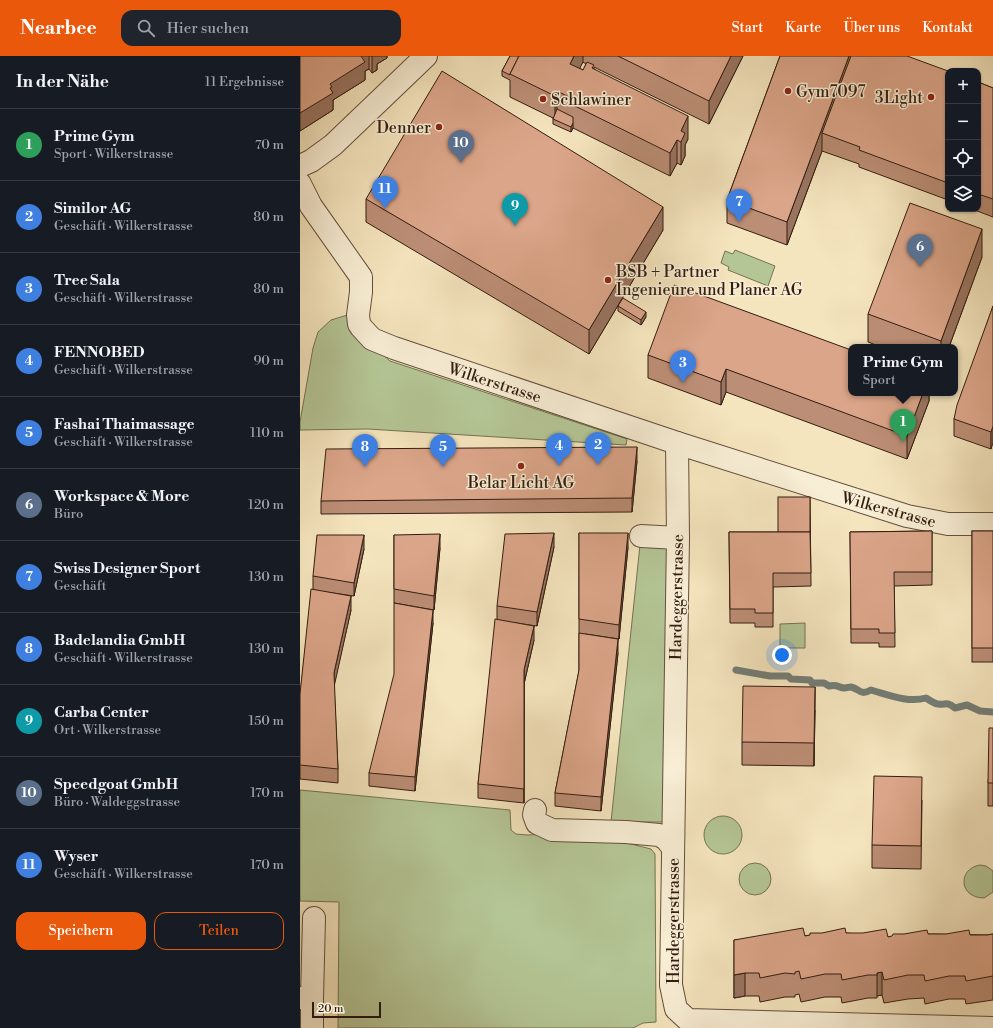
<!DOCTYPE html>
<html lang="de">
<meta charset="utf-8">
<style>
:root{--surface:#171b24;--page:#20242c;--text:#f1f3f6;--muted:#9ea1a6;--line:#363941;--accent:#ea580c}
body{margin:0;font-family:"Libre Bodoni",serif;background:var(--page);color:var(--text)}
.controls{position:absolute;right:12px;top:12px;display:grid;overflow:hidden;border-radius:8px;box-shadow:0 1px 3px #0004}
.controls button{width:36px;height:36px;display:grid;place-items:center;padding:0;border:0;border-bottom:1px solid var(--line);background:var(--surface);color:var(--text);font:20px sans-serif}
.scale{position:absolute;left:12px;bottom:10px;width:69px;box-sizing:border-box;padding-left:4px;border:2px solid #331d11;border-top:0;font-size:11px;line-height:14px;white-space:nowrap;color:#331d11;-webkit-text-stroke:3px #f8eed5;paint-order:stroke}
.you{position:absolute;left:482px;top:599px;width:14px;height:14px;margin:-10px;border:3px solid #fff;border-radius:50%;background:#1a73e8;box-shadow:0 0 0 6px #1a73e833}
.badge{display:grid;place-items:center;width:26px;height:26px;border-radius:50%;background:var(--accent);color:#fff;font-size:13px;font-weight:700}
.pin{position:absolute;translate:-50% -33px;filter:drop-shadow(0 1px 2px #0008)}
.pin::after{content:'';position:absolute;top:21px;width:14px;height:12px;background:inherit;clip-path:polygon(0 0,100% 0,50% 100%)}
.popup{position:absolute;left:548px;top:288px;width:110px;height:52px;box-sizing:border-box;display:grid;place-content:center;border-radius:8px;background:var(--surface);filter:drop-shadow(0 1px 3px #0005);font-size:13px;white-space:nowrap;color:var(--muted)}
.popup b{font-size:15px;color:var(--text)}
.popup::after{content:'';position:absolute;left:50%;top:100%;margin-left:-8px;border:8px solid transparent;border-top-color:var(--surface)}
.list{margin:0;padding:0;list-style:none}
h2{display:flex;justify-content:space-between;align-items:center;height:52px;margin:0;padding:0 16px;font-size:17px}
h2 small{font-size:13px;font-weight:400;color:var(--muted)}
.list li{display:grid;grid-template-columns:26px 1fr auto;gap:12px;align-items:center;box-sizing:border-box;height:72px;padding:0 16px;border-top:1px solid var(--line)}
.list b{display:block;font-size:15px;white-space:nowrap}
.list p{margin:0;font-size:13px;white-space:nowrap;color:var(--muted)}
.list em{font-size:13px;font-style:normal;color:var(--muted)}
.actions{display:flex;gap:8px;padding:12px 16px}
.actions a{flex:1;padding:9px 0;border:1px solid var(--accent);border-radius:12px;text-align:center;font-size:14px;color:var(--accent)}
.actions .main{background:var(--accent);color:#fff}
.icon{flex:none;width:22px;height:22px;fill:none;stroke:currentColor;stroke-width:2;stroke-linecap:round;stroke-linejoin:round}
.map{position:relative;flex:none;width:693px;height:972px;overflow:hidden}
header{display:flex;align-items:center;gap:24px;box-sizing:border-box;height:56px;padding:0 20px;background:var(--accent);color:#fff}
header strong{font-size:19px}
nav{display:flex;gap:22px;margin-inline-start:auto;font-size:14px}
.search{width:280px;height:36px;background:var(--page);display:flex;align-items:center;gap:10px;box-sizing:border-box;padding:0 14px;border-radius:12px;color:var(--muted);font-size:15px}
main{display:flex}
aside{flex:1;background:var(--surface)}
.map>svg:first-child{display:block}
.green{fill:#b5c696;stroke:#747254}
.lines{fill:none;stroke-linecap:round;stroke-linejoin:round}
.stream{stroke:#737d76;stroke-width:7}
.minor-casing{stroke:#644f3c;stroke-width:24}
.minor{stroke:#f8eed5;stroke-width:22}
.wall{fill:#bc8e76;stroke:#331d11;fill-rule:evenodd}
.shaded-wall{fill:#997460;stroke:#331d11}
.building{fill:#dba589;stroke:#331d11}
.poi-dot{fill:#8f2418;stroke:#f8eed5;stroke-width:1.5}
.labels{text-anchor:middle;stroke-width:3;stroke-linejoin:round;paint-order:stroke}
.poi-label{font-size:16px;fill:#331d11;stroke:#f8eed5;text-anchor:start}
.street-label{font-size:16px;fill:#331d11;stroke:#f8eed5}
</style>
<header>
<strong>Nearbee</strong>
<div class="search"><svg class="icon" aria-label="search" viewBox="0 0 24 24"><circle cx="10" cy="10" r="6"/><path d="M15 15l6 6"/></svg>Hier suchen</div>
<nav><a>Start</a><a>Karte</a><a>Über uns</a><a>Kontakt</a></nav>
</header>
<main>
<aside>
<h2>In der Nähe<small>11 Ergebnisse</small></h2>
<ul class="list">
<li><span class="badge" style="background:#2e9e5b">1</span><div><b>Prime Gym</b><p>Sport · Wilkerstrasse</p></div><em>70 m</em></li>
<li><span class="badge" style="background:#3f7fe0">2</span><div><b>Similor AG</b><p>Geschäft · Wilkerstrasse</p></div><em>80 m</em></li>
<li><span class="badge" style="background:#3f7fe0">3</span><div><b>Tree Sala</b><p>Geschäft · Wilkerstrasse</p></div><em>80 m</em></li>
<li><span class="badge" style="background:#3f7fe0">4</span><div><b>FENNOBED</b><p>Geschäft · Wilkerstrasse</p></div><em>90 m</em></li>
<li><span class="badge" style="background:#3f7fe0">5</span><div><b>Fashai Thaimassage</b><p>Geschäft · Wilkerstrasse</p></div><em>110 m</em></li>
<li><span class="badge" style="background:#5c6f8a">6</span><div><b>Workspace &amp; More</b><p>Büro</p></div><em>120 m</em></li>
<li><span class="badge" style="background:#3f7fe0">7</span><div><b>Swiss Designer Sport</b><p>Geschäft</p></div><em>130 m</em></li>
<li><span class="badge" style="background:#3f7fe0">8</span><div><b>Badelandia GmbH</b><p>Geschäft · Wilkerstrasse</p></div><em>130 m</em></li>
<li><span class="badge" style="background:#0f9aa8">9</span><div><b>Carba Center</b><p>Ort · Wilkerstrasse</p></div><em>150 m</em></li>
<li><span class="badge" style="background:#5c6f8a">10</span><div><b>Speedgoat GmbH</b><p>Büro · Waldeggstrasse</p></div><em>170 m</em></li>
<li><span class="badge" style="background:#3f7fe0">11</span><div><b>Wyser</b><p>Geschäft · Wilkerstrasse</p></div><em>170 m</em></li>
</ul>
<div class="actions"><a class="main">Speichern</a><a>Teilen</a></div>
</aside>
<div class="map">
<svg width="693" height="972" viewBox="0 0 693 972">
<rect width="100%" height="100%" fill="#f5e5be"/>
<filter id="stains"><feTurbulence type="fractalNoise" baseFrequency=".005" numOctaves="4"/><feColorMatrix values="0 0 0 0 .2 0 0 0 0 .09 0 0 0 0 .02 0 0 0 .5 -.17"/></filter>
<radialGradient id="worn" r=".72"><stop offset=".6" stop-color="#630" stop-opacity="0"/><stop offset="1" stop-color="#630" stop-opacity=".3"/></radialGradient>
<g class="green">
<path d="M435,194L475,210L468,230L428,214L429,211L421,207L425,195L433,198Z"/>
<path d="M54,257L59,277L90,305L327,383L326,389L68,373L0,374V366L13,292L18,276L31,264Z"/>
<path d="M340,489H369L367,766H311Z"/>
<path d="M505,567V592H480V568Z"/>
<path d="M0,734L210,754L211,774L216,778L227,779L252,778L323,786L351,793L355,798L356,966L343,967L333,972H38L39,846L0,845Z"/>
<circle cx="423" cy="779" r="19"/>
<circle cx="455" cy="823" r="16"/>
<path d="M680,809L686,810L693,815V836L684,842C659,842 657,813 680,809Z"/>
</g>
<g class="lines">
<path class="stream" d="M436,614L470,620H488L491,623L510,624L512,627H524L529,630C538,628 537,631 544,632C547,632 549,631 551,631C560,633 560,640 571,634C589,639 608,647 626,642C629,644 635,648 638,648C647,649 646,645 655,652L667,649L680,655L693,656"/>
<g class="minor-casing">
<g id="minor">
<path d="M0,110L11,105L33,89L126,0"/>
<path d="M0,128L11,150L61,221V236L58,259L59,268L61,271L72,283L94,292L377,387L607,460L648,468H693"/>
<path d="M377,387L378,482L371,929L376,953L388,964L693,972"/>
<path d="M341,480L378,482"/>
<path d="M235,754L234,759L237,767L252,774L326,776L359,779L366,783L373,792"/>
<path d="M0,942H12V972"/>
<path d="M12,942L14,862"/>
</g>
</g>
<use href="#minor" class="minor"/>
</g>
<g class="wall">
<path d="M0,0H87V2L77,8V14L72,17L69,13L65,15V24L33,44V54L0,75Z"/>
<path d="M210,0H443L409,68L294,11V13L388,83L385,89V100L381,109L377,107L370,120L273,72L271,76L253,68V62L210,41V24L202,20V15ZM283,6L286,8L283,14L279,12Z"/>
<path d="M480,0L648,15V144L559,111V108L522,95L487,189L427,167V144Z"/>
<path d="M678,26L693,32V161L672,153H678Z"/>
<path d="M66,143L363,174L289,298L66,166Z"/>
<path d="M682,201L649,291H581L568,286V258Z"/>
<path d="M318,250L346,261L341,269L318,255Z"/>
<path d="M693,250L691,393L654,380V363Z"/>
<path d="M348,299L629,337V345L607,403L426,336L421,349L348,322Z"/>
<path d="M337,405L332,456L21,458V445Z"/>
<path d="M510,441L511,530L473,531V571H455V567H430L429,476H478Z"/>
<path d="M632,475V529L594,530L595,591H579V587H551L550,476Z"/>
<rect x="672" y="475" width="21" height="131"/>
<path d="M279,477L328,491L319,583L285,578L318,597L301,755L255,750V737L279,615Z"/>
<path d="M94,479L140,492L134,554L94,547Z"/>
<path d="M254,491L237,570L209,566L234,584L224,628V747L178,742V728L197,564V550Z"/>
<path d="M64,493L54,540L25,536L51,554L34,628L38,713V727L0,723V638L13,534V520Z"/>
<path d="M133,567L115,735L69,730V717Z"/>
<path d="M515,654L514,710L442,709V686Z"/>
<path d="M693,672V750H688V727Z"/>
<path d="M622,744L621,813L572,812V789Z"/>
<path d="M546,877L588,881L628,878L687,879L693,878V944L666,948L665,943H649L625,948L624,942L608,943L584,947L582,939L577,940V942H568L542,947L541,941H525L501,946L499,938L495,939V941H485L460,946L459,940H445L434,942V884Z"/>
</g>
<g class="shaded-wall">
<path d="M61,0H69V13L65,15V24L33,44V54L0,75V57L30,28Z"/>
<path d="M72,0H87V2L77,8V14L72,17Z"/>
<path d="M274,0H283V6L270,31V8Z"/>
<path d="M431,0H443L409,68V45Z"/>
<path d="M549,0H557L522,77V95L487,189V166Z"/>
<path d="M257,35V58L255,63V40Z"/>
<path d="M388,60V83L385,89V100L381,109V75Z"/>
<path d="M273,67V72L271,76V71Z"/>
<path d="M377,84V107L370,120V97Z"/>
<path d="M363,151V174L289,298V274Z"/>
<path d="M682,173V201L649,291H641V285Z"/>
<path d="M346,256V261L341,269V264Z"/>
<path d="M426,313V336L421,349V326Z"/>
<path d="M623,337H629V345L607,403V380Z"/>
<path d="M693,370V387L691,393V376Z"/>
<path d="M337,391V405L332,456V442Z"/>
<path d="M254,477V491L237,570V556Z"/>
<path d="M328,477V491L319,583V569Z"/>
<path d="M140,478V492L134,554V540Z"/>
<path d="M64,479V493L54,540V527Z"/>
<path d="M51,540V554L34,631V617Z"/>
<path d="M133,554V567L115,735V721Z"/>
<path d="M234,570V584L224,628V747V614Z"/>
<path d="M318,583V597L301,755V741Z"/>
<path d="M515,631V654L514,710V687Z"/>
<path d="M582,916V939L577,940V917Z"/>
<path d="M445,917V940L434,942V919Z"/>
</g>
<g class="building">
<path d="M0,0H62H61L65,6L30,28L32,31L30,32L33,37L0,57Z"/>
<path d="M210,0H219L210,18V19L202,15Z"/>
<path d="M219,0H274L270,8L283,14L287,6L294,9L292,12L388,60L381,75L385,77L381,86L377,84L370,97L273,49L275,44L257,35L255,40L210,18Z"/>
<path d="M318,0H431L409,45Z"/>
<path d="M480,0H549L487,166L427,144Z"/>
<path d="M551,0H607L648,15V127L559,94L560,91L522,77Z"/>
<path d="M142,15L363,151L289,274L66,143Z"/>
<path d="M678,26L693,32V143L678,138Z"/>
<path d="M257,53L273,61V67L271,71L253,63Z"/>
<path d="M610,147L682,173L641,285L568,258Z"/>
<path d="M374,229L551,294V337H623L607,380L426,313L421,326L348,299Z"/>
<path d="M323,242L346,256L341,264L318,250Z"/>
<path d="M693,250V370L691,376L654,363L657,349Z"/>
<path d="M337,391L332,442L21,445L26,393Z"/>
<rect x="478" y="441" width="32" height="35"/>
<path d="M632,475V516H594L595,577H579V573H551L550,476Z"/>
<rect x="672" y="475" width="21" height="117"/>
<path d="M429,476H510L511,517H473V557H455V553H430Z"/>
<path d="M254,477L237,556L197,550L205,478Z"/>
<path d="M279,477H328L319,569L279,563Z"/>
<path d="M140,478L134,540L94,533V479Z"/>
<path d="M17,479H64L54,527L13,520Z"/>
<path d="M11,533L51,540L34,617L38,713L0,709V638Z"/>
<path d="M94,547L133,554L115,721L69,717L94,618Z"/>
<path d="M195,563L234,570L224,614V733L178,728Z"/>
<path d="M279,577L318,583L301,741L255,737L279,614Z"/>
<path d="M443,630L515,631L514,687L442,686Z"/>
<path d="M689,672H693V727H688Z"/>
<path d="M574,720L622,721L621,790L572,789Z"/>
<path d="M503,872L505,880L510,879V877H522L545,872L546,877H563L586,873L588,881L592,880L593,878H604L627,874L628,878H646L669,874L670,879H687L693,878V920L666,925L665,920H649L625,925L624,919H608L584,924L582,916L577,917V919H568L542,924L541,918H525L501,923L499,915L495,916V918L485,917L460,922L459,917H445L434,919V884Z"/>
</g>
<g class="poi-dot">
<circle cx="488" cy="35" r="4"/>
<circle cx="631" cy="41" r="4"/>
<circle cx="243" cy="43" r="4"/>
<circle cx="139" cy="71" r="4"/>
<circle cx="308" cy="224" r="4"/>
<circle cx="221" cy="410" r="4"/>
</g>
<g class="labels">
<g class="poi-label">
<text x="496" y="41">Gym7097</text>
<text x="623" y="47" text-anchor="end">3Light</text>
<text x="251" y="49">Schlawiner</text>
<text x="131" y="77" text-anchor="end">Denner</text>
<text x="316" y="221">BSB + Partner<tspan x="316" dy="18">Ingenieure und Planer AG</tspan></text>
<text x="221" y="432" text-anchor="middle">Belar Licht AG</text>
</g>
<g class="street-label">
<text transform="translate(195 326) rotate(18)" y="6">Wilkerstrasse</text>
<text transform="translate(589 453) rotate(15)" y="6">Wilkerstrasse</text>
<text transform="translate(376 541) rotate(-89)" y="6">Hardeggerstrasse</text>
<text transform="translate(373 865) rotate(-90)" y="6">Hardeggerstrasse</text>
</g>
</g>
<rect width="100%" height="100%" filter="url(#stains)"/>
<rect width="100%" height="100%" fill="url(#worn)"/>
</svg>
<div class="controls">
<button>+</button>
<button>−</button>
<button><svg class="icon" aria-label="locate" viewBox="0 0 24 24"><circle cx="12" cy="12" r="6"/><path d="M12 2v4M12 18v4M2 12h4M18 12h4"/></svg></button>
<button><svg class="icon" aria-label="layers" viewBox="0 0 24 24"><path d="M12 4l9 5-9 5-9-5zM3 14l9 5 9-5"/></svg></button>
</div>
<div class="scale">20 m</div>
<div class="you"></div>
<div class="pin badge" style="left:603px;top:386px;background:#2e9e5b">1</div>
<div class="popup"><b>Prime Gym</b>Sport</div>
<div class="pin badge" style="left:298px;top:409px;background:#3f7fe0">2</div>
<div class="pin badge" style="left:383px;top:327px;background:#3f7fe0">3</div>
<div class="pin badge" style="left:259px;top:410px;background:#3f7fe0">4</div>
<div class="pin badge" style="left:143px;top:411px;background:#3f7fe0">5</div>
<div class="pin badge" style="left:620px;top:211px;background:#5c6f8a">6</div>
<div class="pin badge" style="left:439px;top:166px;background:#3f7fe0">7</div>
<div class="pin badge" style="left:65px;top:411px;background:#3f7fe0">8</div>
<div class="pin badge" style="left:215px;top:170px;background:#0f9aa8">9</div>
<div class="pin badge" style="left:161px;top:107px;background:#5c6f8a">10</div>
<div class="pin badge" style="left:85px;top:153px;background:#3f7fe0">11</div>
</div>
</main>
